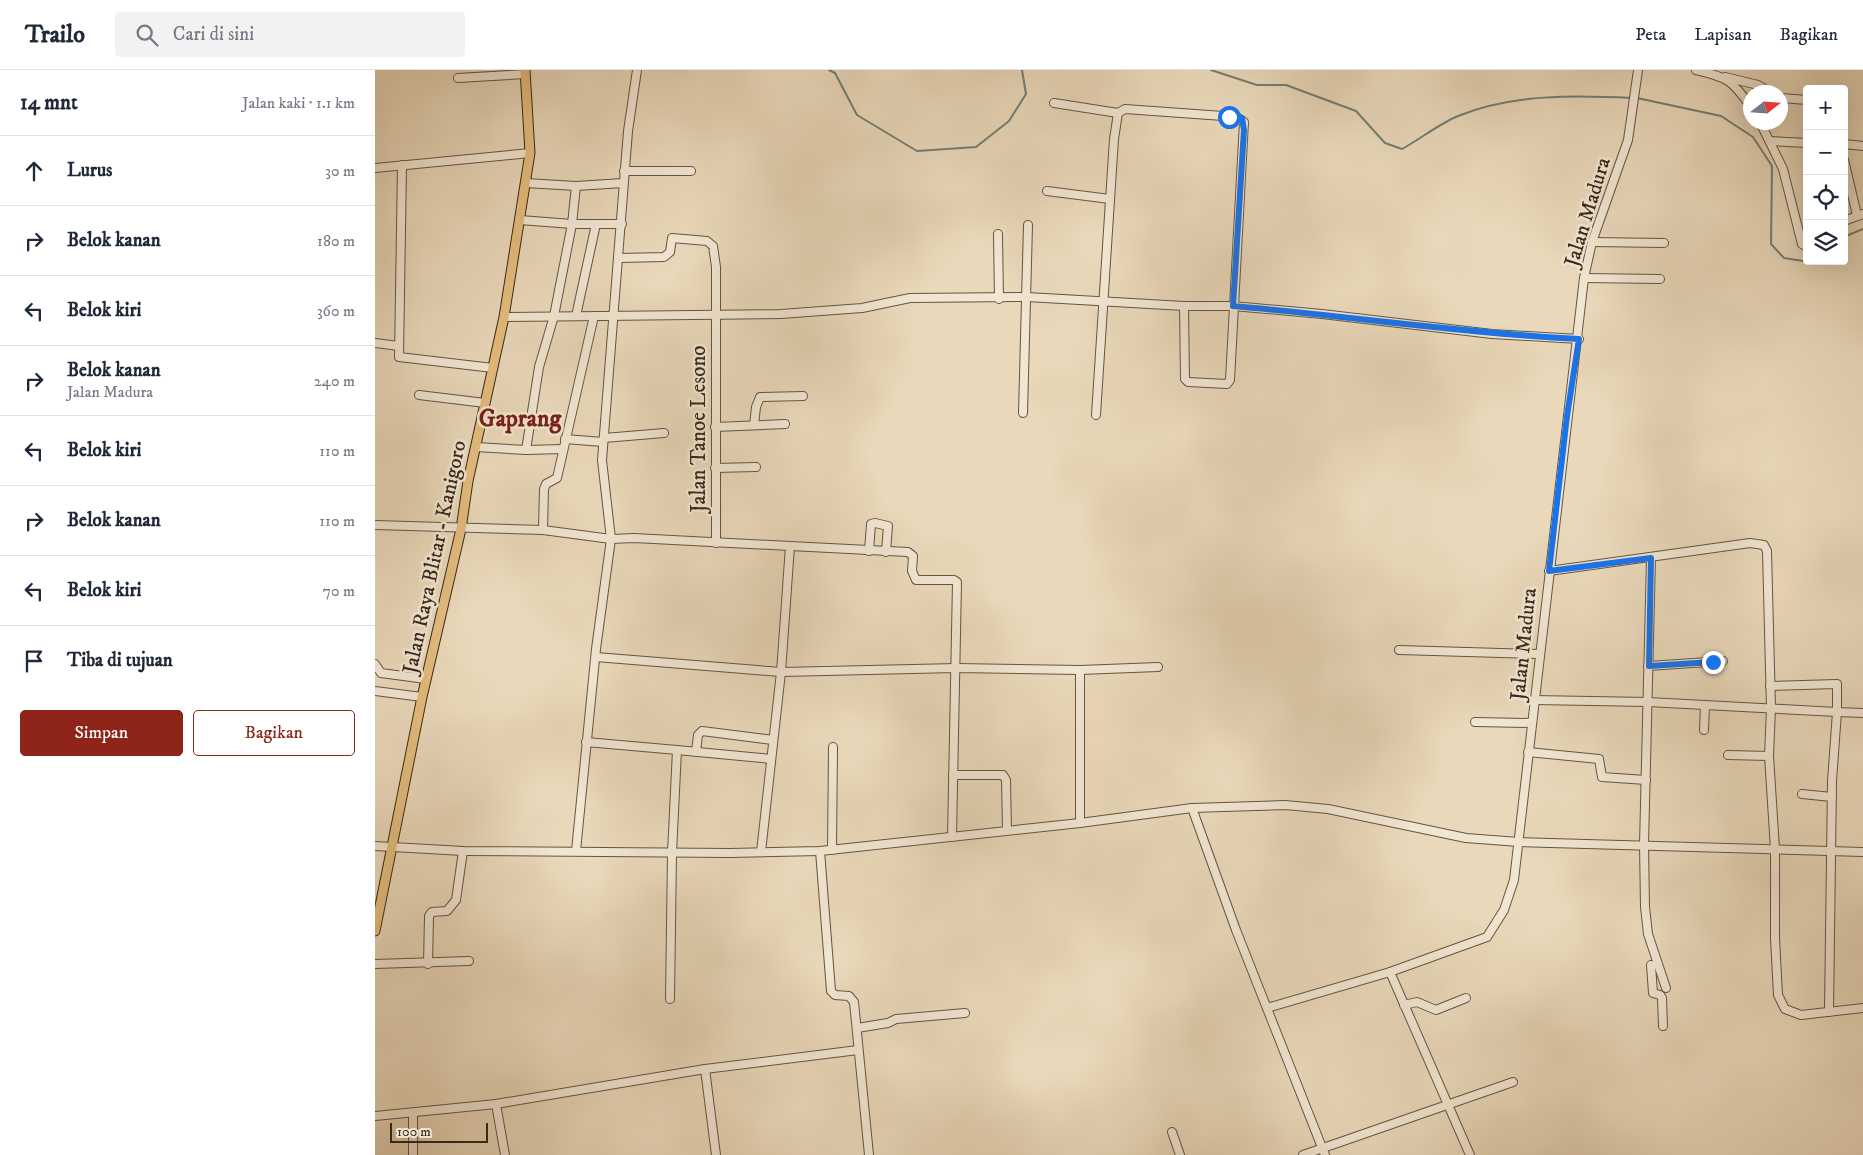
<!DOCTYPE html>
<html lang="id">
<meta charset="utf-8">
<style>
:root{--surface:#fff;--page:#f2f2f3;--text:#1f2937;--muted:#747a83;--line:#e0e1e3;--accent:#8f2418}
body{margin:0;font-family:"IM FELL DW Pica",serif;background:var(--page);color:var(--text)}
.controls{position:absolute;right:15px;top:15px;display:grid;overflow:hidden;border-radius:5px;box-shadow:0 5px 20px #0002}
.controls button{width:45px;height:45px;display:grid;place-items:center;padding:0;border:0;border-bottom:1px solid var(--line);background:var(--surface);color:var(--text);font:25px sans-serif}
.compass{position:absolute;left:1368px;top:15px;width:45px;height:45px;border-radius:50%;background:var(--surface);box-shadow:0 5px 20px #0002;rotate:73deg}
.scale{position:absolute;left:15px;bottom:12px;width:98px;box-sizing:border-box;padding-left:5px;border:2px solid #37291b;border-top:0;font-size:14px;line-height:18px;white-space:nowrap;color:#37291b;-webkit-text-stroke:4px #f1e6d2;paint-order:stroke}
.stop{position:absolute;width:15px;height:15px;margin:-11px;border:4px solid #1a73e8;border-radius:50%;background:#fff}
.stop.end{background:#1a73e8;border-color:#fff;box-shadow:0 1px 5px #0008}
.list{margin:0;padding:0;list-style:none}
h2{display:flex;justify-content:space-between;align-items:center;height:65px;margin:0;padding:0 20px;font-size:21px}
h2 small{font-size:16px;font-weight:400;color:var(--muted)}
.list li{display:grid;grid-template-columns:32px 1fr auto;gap:15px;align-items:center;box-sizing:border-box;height:70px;padding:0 20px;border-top:1px solid var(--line)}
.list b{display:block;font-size:19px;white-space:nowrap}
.list p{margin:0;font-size:16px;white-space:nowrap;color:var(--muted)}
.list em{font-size:16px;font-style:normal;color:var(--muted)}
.actions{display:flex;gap:10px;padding:15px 20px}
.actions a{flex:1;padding:11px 0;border:1px solid var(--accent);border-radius:5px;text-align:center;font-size:18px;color:var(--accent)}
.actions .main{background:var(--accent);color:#fff}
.icon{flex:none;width:28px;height:28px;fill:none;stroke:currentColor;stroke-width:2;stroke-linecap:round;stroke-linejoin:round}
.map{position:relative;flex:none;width:1488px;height:1085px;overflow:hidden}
header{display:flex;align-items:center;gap:30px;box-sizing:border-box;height:70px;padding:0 25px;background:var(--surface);border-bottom:1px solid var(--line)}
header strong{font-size:24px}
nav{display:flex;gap:28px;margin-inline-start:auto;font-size:18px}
.search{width:350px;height:45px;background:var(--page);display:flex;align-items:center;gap:12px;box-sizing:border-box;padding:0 18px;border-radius:5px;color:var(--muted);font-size:19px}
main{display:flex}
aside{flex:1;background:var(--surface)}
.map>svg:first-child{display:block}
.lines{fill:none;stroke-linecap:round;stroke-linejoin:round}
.stream{stroke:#717f76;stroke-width:2}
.minor-casing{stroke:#645543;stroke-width:10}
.major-casing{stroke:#37291b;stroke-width:11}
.minor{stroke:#f1e6d2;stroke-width:8}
.major{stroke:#e4bc7d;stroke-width:9}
.route{stroke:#1a73e8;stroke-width:6}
.labels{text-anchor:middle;stroke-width:5;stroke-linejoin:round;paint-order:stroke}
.street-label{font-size:21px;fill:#37291b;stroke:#f1e6d2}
.quarter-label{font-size:24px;font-weight:bold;fill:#7a1f14;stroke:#f1e6d2}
</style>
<header>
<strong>Trailo</strong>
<div class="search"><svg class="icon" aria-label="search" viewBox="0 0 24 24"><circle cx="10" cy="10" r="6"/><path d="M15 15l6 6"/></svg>Cari di sini</div>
<nav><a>Peta</a><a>Lapisan</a><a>Bagikan</a></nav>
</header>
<main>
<aside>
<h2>14 mnt<small>Jalan kaki · 1.1 km</small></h2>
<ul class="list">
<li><svg class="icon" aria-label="ahead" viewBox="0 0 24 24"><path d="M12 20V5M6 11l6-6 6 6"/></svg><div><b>Lurus</b></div><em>30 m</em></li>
<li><svg class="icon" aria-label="right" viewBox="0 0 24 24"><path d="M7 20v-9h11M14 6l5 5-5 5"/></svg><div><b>Belok kanan</b></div><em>180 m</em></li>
<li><svg class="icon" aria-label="left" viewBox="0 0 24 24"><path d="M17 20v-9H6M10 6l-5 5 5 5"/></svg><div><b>Belok kiri</b></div><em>360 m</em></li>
<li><svg class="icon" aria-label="right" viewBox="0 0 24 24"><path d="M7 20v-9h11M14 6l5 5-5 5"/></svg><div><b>Belok kanan</b><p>Jalan Madura</p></div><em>240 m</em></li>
<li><svg class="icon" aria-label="left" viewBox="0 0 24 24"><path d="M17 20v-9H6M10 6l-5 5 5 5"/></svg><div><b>Belok kiri</b></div><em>110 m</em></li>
<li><svg class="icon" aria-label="right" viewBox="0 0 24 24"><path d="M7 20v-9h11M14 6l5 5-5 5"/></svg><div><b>Belok kanan</b></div><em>110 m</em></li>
<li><svg class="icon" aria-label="left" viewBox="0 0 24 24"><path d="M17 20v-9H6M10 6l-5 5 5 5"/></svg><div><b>Belok kiri</b></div><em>70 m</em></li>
<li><svg class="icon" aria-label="arrive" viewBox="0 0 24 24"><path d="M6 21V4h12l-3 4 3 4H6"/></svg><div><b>Tiba di tujuan</b></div></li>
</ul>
<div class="actions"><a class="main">Simpan</a><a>Bagikan</a></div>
</aside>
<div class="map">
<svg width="1488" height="1085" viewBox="0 0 1488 1085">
<rect width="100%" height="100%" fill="#e9d8ba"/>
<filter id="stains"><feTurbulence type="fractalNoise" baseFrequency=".004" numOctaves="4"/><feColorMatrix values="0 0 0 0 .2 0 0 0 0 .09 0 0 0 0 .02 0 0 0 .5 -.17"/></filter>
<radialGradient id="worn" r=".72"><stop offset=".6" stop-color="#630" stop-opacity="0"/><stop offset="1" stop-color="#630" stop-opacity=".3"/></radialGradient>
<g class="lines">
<g class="stream">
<path d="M454,0L460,3L482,45L542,81L601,77L634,51L651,24L647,0"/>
<path d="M836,0L882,15H911L981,41L1010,73L1027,79C1045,69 1064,54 1083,46C1138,24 1199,25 1257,28"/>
<path d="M1262,28L1346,46L1378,67L1397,96L1396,174L1409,188L1428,191L1432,189"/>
<path d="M1469,167L1488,159"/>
</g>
<g class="minor-casing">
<g id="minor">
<path d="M1321,0C1352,7 1357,10 1376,37"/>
<path d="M1350,7L1383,15L1395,22"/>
<path d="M83,8L150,4"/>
<path d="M1406,28L1432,30"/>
<path d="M679,33L743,43"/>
<path d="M1385,52L1408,99L1427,174L1432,177"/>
<path d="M1395,71L1432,73"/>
<path d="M1469,74L1488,76"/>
<path d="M1469,90L1482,145"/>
<path d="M27,95L24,287L118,298"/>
<path d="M0,98L155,83"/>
<path d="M249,101H316"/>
<path d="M201,116L248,113"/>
<path d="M672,121L735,129"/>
<path d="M145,150L197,154H247"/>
<path d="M1469,151L1488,144"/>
<path d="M623,164L624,229"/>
<path d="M1217,172L1289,173"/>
<path d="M244,188L289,187L295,182L297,168L332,171L338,176L341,197V473"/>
<path d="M1209,208L1285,209"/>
<path d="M201,246L221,154"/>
<path d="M129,247L406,244L487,238L535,228L652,227L809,236H858L947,244L1117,264L1204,269"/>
<path d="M0,273L24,276"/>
<path d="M44,325L110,333"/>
<path d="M648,343L653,155"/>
<path d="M721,345L739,69L743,43L750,39L862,47L869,52L855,310L852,314L813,312L810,309L809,236"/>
<path d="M379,355L381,337L385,327L428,326"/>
<path d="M340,357L410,354"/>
<path d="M229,368L289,363"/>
<path d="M190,369L228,372"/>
<path d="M101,377L151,380L188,379"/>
<path d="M151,380L164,297L179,246L197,154L201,116L151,113"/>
<path d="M340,398L381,397"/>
<path d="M0,455L168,460L236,469L259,468L415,476L406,602L386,782"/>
<path d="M168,460L169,419L171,414L182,408L219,246"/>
<path d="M415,476L533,482L538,486L537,501L541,510H579L582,512L577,767"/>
<path d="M494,481L496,454L500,453L513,456L511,482"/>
<path d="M1276,488L1269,775L1270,837L1273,864L1291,918"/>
<path d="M1174,501L1375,473L1389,475L1392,481L1396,638L1394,686L1400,779V868L1403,925L1410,939L1426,945L1488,938"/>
<path d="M1024,580L1163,584"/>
<path d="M221,587L406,602L582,598L705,600V753"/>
<path d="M0,594L6,603L51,609"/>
<path d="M1273,596L1348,591"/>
<path d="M705,600L783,597"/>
<path d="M1395,616L1462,614V642L1488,643"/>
<path d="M0,621L47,627"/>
<path d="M1159,630L1273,632L1462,642L1457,711L1454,942"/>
<path d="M1100,652L1157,653"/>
<path d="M1329,660L1330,635"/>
<path d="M211,672L302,680L297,783L295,929"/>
<path d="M302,680L396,689"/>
<path d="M321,682L323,665L327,661L398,670"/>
<path d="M1153,682L1224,689L1227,707L1271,710"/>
<path d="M1353,685L1394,686"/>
<path d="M578,705H628L631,710L632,760"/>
<path d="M1427,724L1457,727"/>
<path d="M817,738L861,860L950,1085"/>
<path d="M0,776L88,781L355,783L445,781L705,753L817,738L910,735L953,739L1091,768L1144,772L1488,782"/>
<path d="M457,780L458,677"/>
<path d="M201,781L221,579L236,469L227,390L253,61L262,0"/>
<path d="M445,781L456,921L460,925L474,926L479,932L494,1085"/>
<path d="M0,894L94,891"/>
<path d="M53,894L54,846L57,842L72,841L81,830L88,781"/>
<path d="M1276,895L1278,923L1285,925L1287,928L1288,956"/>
<path d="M1029,935L1042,932L1061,940L1091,928"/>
<path d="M892,938L1015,902"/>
<path d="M482,958L513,953L521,949L590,943"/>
<path d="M330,999L341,1085"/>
<path d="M121,1034L130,1085"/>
<path d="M38,1043V1085"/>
<path d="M0,1046L121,1034L330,999L483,980"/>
<path d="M797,1062L805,1085"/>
<path d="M928,1085L1138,1012"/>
<path d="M1095,1085L1015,902L1112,867L1129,840L1139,810L1209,208L1217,172L1253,70L1263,0"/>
</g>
</g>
<g class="major-casing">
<path id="major" d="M0,861L47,627L86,459L93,411L129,247L155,83L150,0"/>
</g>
<use href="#minor" class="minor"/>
<use href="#major" class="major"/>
</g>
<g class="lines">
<path class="route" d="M854,47L867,48L869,60L858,236C973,246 1088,263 1204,269L1192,346L1174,501L1276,488L1274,596L1338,592"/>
</g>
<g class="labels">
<g class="street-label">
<text transform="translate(1212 142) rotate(-73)" y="7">Jalan Madura</text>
<text transform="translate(323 359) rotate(-90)" y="7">Jalan Tanoe Lesono</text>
<text transform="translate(59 487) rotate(-78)" y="7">Jalan Raya Blitar - Kanigoro</text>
<text transform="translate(1148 574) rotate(-84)" y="7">Jalan Madura</text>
</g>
<g class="quarter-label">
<text x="145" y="356">Gaprang</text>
</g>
</g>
<rect width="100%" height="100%" filter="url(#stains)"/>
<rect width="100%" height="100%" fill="url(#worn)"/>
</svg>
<div class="controls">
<button>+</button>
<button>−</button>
<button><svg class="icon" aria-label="locate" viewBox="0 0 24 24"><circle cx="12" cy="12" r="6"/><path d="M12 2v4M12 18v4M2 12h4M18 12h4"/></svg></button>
<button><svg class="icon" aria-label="layers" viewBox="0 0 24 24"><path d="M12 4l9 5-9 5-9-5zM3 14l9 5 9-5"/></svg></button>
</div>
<svg class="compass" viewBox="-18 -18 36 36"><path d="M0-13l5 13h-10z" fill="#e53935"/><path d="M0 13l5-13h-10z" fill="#747a83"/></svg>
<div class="scale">100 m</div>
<div class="stop" style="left:854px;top:47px"></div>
<div class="stop end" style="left:1338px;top:592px"></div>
</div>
</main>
